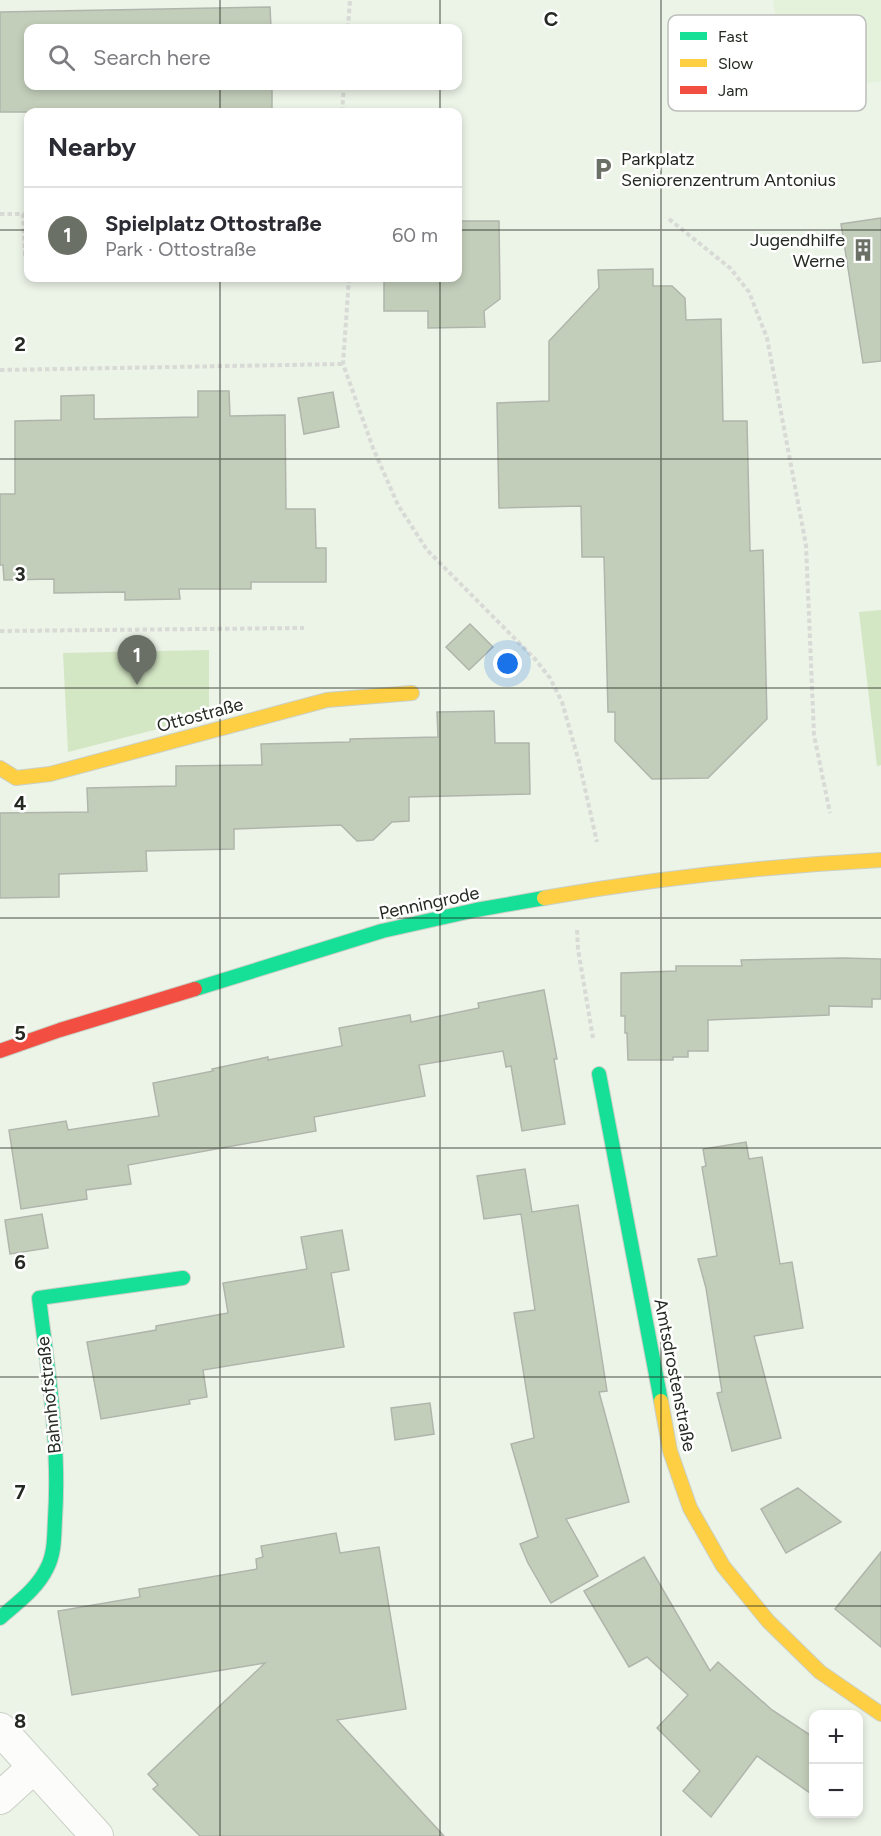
<!DOCTYPE html>
<meta charset="utf-8">
<style>
:root{--surface:#fff;--page:#f2f2f3;--text:#2b2b33;--muted:#7c7c81;--line:#e1e1e2;--accent:#6a7066}
body{margin:0;font-family:Figtree,sans-serif;background:var(--page);color:var(--text)}
.controls{position:absolute;right:18px;bottom:18px;display:grid;overflow:hidden;border-radius:12px;box-shadow:0 3px 9px #0003}
.controls button{width:54px;height:54px;display:grid;place-items:center;padding:0;border:0;border-bottom:2px solid var(--line);background:var(--surface);color:var(--text);font:30px sans-serif}
.you{position:absolute;left:508px;top:664px;width:21px;height:21px;margin:-15px;border:4px solid #fff;border-radius:50%;background:#1a73e8;box-shadow:0 0 0 9px #1a73e833}
.badge{display:grid;place-items:center;width:39px;height:39px;border-radius:50%;background:var(--accent);color:#fff;font-size:20px;font-weight:700}
.pin{position:absolute;translate:-50% -50px;filter:drop-shadow(0 2px 3px #0008)}
.pin::after{content:'';position:absolute;top:32px;width:21px;height:18px;background:inherit;clip-path:polygon(0 0,100% 0,50% 100%)}
.list{margin:0;padding:0;list-style:none}
h2{display:flex;justify-content:space-between;align-items:center;height:78px;margin:0;padding:0 24px;font-size:26px}
h2 small{font-size:20px;font-weight:400;color:var(--muted)}
.list li{display:grid;grid-template-columns:39px 1fr auto;gap:18px;align-items:center;box-sizing:border-box;height:96px;padding:0 24px;border-top:2px solid var(--line)}
.list b{display:block;font-size:22px;white-space:nowrap}
.list p{margin:0;font-size:20px;white-space:nowrap;color:var(--muted)}
.list em{font-size:20px;font-style:normal;color:var(--muted)}
.icon{flex:none;width:33px;height:33px;fill:none;stroke:currentColor;stroke-width:2;stroke-linecap:round;stroke-linejoin:round}
.map{position:relative;flex:none;width:881px;height:1836px;overflow:hidden}
.search{position:absolute;background:var(--surface);box-shadow:0 3px 9px #0003;left:24px;top:24px;width:438px;height:66px;display:flex;align-items:center;gap:15px;box-sizing:border-box;padding:0 21px;border-radius:12px;color:var(--muted);font-size:22px}
.panel{position:absolute;background:var(--surface);box-shadow:0 3px 9px #0003;left:24px;top:108px;width:438px;height:174px;border-radius:12px}
.map>svg:first-child{display:block}
.built{fill:#e4f1db}
.green{fill:#d4e7c4}
.building{fill:#c3ceba;stroke:#b0b5ac;stroke-width:1.5}
.lines{fill:none;stroke-linecap:round;stroke-linejoin:round}
.street-casing{stroke:#cad0c6;stroke-width:34}
.fast-casing{stroke:#cad0c6;stroke-width:16}
.slow-casing{stroke:#cad0c6;stroke-width:16}
.jam-casing{stroke:#cad0c6;stroke-width:16}
.path{stroke:#d8dad6;stroke-width:4;stroke-dasharray:4.5 3;stroke-linecap:butt}
.street{stroke:#fcfdfb;stroke-width:32}
.fast{stroke:#16e098;stroke-width:14}
.slow{stroke:#ffcf43;stroke-width:14}
.jam{stroke:#f24e42;stroke-width:14}
.grid{fill:none;stroke:#242921;stroke-width:1.5;stroke-opacity:0.55}
.labels{text-anchor:middle;stroke-width:5;stroke-linejoin:round;paint-order:stroke}
.poi-label{font-size:18px;fill:#242921;stroke:#fff;text-anchor:start}
.street-label{font-size:18px;fill:#242921;stroke:#fff}
.key{fill:#fff;stroke:#bdbfbc;stroke-width:1.5}
.key-label{font-size:16px;fill:#242921}
.grid-label{font-size:20px;text-anchor:middle;font-weight:bold;fill:#242921;stroke:#fff;stroke-width:5;stroke-linejoin:round;paint-order:stroke}
</style>
<div class="map">
<svg width="881" height="1836" viewBox="0 0 881 1836">
<rect width="100%" height="100%" fill="#ecf3e7"/>
<path class="built" d="M773,0H881V81L788,95Z"/>
<g class="green">
<path d="M881,610V765L877,766L859,612Z"/>
<path d="M209,650V716L68,752L63,653Z"/>
</g>
<g class="building">
<path d="M270,7L271,28H28V86H272V112H0V12Z"/>
<path d="M881,218V361L863,363L841,224Z"/>
<path d="M458,221H499L500,299L484,311L485,327L428,328V311H384V278H458Z"/>
<path d="M653,269V286H672L685,298L686,320L721,319L723,421H747L750,551L763,550L767,719L708,778L652,779L615,741V712H608L604,557H582L581,506L499,508L497,403L549,401V341L599,288L598,270Z"/>
<path d="M198,391H229L230,416L285,415L286,509H315L316,548H326V582H251V589H179L180,599L125,600V592L54,593V579L4,580L3,565H0V494H15V421L61,420V396L94,395V419L198,417Z"/>
<path d="M333,392L339,427L304,434L298,398Z"/>
<path d="M470,624L493,647L469,670L446,647Z"/>
<path d="M494,711L495,743H529L530,794L409,797V821L392,822L373,840L357,841L341,825L234,829V849L146,851L147,871L59,874V897L0,898V813L88,812L87,788L176,786V766L262,765L261,744L350,742V739L438,737L437,712Z"/>
<path d="M843,958L881,959V999H872V1007L829,1006V1015L708,1020V1051H688V1057H673V1060H628L627,1033H625V1016H621V973L676,971V966H742L741,960Z"/>
<path d="M544,990L557,1059H554L565,1124L522,1131L511,1066L506,1067L503,1051L419,1065L425,1096L314,1117L316,1131L128,1165L131,1184L86,1190L87,1199L21,1209L9,1130L66,1121L68,1130L159,1116L153,1083L213,1071L212,1069L268,1057V1060L342,1046L339,1028L410,1015L411,1022L479,1008L478,1003Z"/>
<path d="M746,1142L749,1159L762,1157L780,1264L792,1262L803,1328L754,1336L781,1438L732,1451L717,1393L722,1392L706,1288L698,1259L717,1256L702,1167L706,1166L703,1149Z"/>
<path d="M525,1169L532,1212L578,1205L607,1391L599,1392L629,1502L566,1519L598,1576L551,1603L528,1563L520,1544L538,1537L511,1444L534,1438L514,1313L535,1310L521,1214L484,1219L477,1176Z"/>
<path d="M42,1214L48,1248L10,1254L5,1220Z"/>
<path d="M342,1230L349,1270L331,1273L344,1347L203,1370L207,1397L189,1400L190,1404L101,1419L87,1342L156,1330V1326L228,1313L223,1283L307,1269L301,1237Z"/>
<path d="M430,1403L434,1434L395,1440L391,1408Z"/>
<path d="M798,1488L841,1522L786,1553L761,1509Z"/>
<path d="M336,1533L340,1553L379,1547L406,1709L337,1720L444,1836H200L153,1789L158,1785L148,1774L265,1663L72,1695L58,1611L140,1597L139,1589L257,1569L256,1559L263,1557L261,1546Z"/>
<path d="M881,1552V1647L835,1609Z"/>
<path d="M644,1557L710,1671L718,1662L772,1710L813,1737V1795L757,1756L711,1817L683,1791L700,1771L657,1728L688,1695L647,1657L629,1667L584,1591Z"/>
</g>
<g class="lines">
<g class="street-casing">
<g id="street">
<path d="M0,1729L97,1836"/>
<path d="M0,1798L33,1768"/>
</g>
</g>
<g class="fast-casing">
<g id="fast">
<path d="M195,989L382,931L476,910L544,898"/>
<path d="M599,1074L661,1401"/>
<path d="M0,1618C17,1603 37,1589 47,1568C55,1553 54,1535 55,1519C60,1444 48,1371 39,1298L183,1278"/>
</g>
</g>
<g class="slow-casing">
<g id="slow">
<path d="M0,768L16,778L50,774L327,700L412,693"/>
<path d="M544,898C656,878 768,866 881,860"/>
<path d="M661,1401L670,1451L690,1508L723,1566L768,1621L820,1672L881,1714"/>
</g>
</g>
<g class="jam-casing">
<path id="jam" d="M0,1051L60,1030L195,989"/>
</g>
<g class="path">
<path d="M348,28L350,0"/>
<path d="M342,112L344,86"/>
<path d="M0,214H23L25,255H28"/>
<path d="M669,219L730,268L749,292L767,338L806,545L814,735L830,813"/>
<path d="M349,278L343,364L373,448L398,505L427,550L535,659L550,678L562,702L579,762L597,842"/>
<path d="M0,370L343,364"/>
<path d="M0,631L304,628"/>
<path d="M577,930L578,949L593,1038"/>
</g>
<use href="#street" class="street"/>
<use href="#fast" class="fast"/>
<use href="#slow" class="slow"/>
<use href="#jam" class="jam"/>
</g>
<path class="grid" d="M220,0V28M440,0V28M661,0V1836M220,86V112M440,86V112M0,230H28M458,230H881M220,278V1836M440,278V1836M0,459H881M0,688H881M0,918H881M0,1148H881M0,1377H881M0,1606H881"/>
<defs>
<g id="parking-bare" transform="scale(1.8)"><path d="M-3.5-5.5H1a3.5 3.5 0 0 1 0 7H-1V5.5H-3.5ZM-1-3.4V-.6H.8a1.4 1.4 0 0 0 0-2.8Z" fill="#6a7066" stroke="#fff" stroke-width="2.5" paint-order="stroke"/></g>
<g id="building-bare" transform="scale(1.8)"><path d="M-4-6H4V6H1V3H-1V6H-4ZM-2.5-4.3h1.7v1.8h-1.7ZM.8-4.3h1.7v1.8H.8ZM-2.5-1h1.7V.8h-1.7ZM.8-1h1.7V.8H.8Z" fill="#6a7066" stroke="#fff" stroke-width="2.5" paint-order="stroke"/></g>
</defs>
<g fill-rule="evenodd">
<use href="#parking-bare" x="603" y="169"/>
<use href="#building-bare" x="863" y="250"/>
</g>
<g class="labels">
<g class="poi-label">
<text x="621" y="165">Parkplatz<tspan x="621" dy="21">Seniorenzentrum Antonius</tspan></text>
<text x="845" y="246" text-anchor="end">Jugendhilfe<tspan x="845" dy="21">Werne</tspan></text>
</g>
<g class="street-label">
<text transform="translate(200 715) rotate(-15)" y="6">Ottostraße</text>
<text transform="translate(429 903) rotate(-12)" y="6">Penningrode</text>
<text transform="translate(675 1375) rotate(79)" y="6">Amtsdrostenstraße</text>
<text transform="translate(49 1395) rotate(-96)" y="6">Bahnhofstraße</text>
</g>
</g>
<rect x="668" y="15" width="198" height="96" rx="9" class="key"/>
<rect x="680" y="32" width="27" height="8" fill="#16e098"/>
<rect x="680" y="59" width="27" height="8" fill="#ffcf43"/>
<rect x="680" y="86" width="27" height="8" fill="#f24e42"/>
<g class="key-label">
<text x="718" y="42">Fast</text>
<text x="718" y="69">Slow</text>
<text x="718" y="96">Jam</text>
</g>
<g class="grid-label">
<text x="551" y="26">C</text>
<text x="20" y="351">2</text>
<text x="20" y="581">3</text>
<text x="20" y="810">4</text>
<text x="20" y="1040">5</text>
<text x="20" y="1269">6</text>
<text x="20" y="1499">7</text>
<text x="20" y="1728">8</text>
</g>
</svg>
<div class="controls">
<button>+</button>
<button>−</button>
</div>
<div class="you"></div>
<div class="pin badge" style="left:137px;top:685px">1</div>
<div class="search"><svg class="icon" aria-label="search" viewBox="0 0 24 24"><circle cx="10" cy="10" r="6"/><path d="M15 15l6 6"/></svg>Search here</div>
<section class="panel">
<h2>Nearby<small></small></h2>
<ul class="list">
<li><span class="badge">1</span><div><b>Spielplatz Ottostraße</b><p>Park · Ottostraße</p></div><em>60 m</em></li>
</ul>
</section>
</div>
